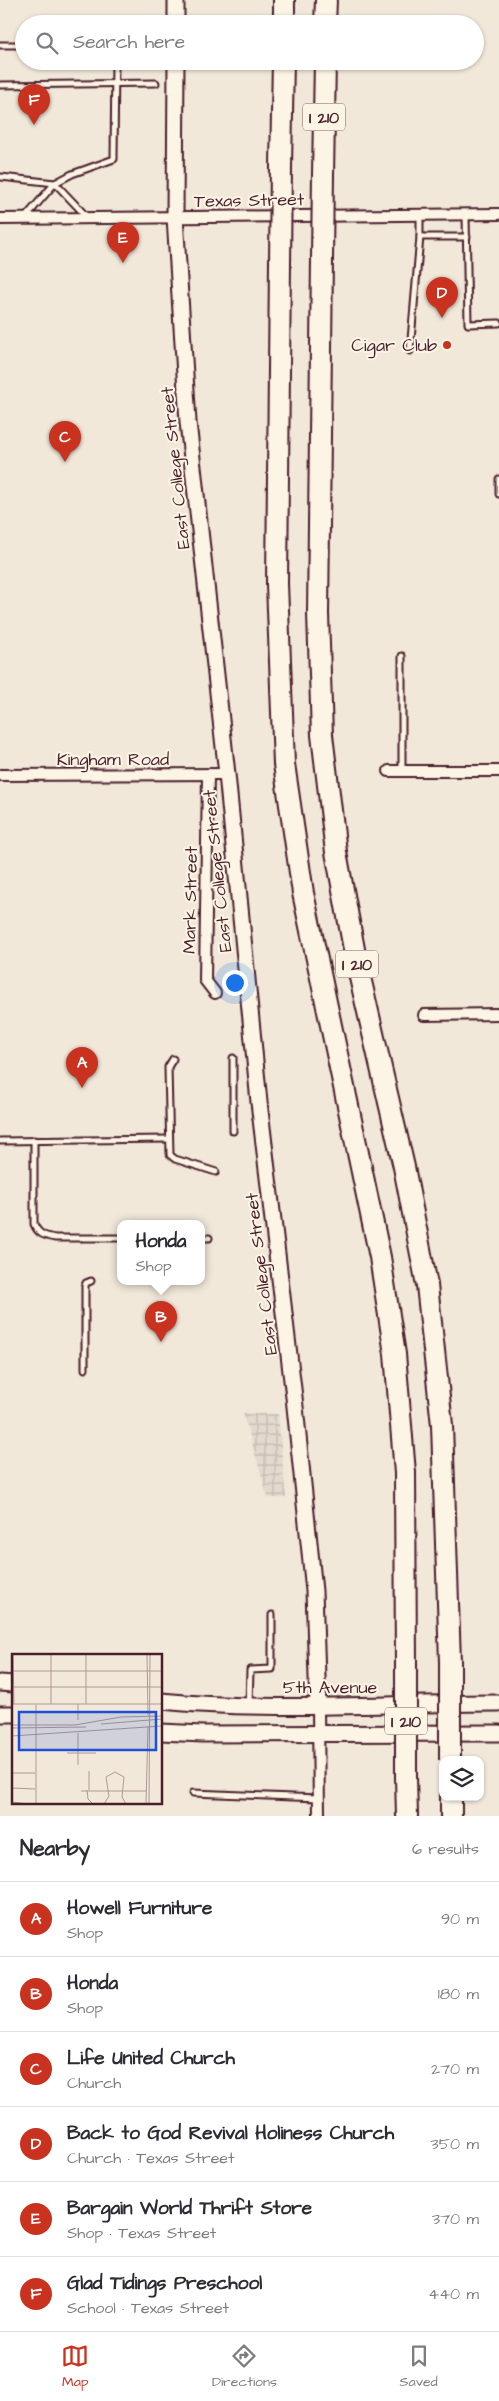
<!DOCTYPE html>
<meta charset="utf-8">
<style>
:root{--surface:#fff;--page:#f7f7f7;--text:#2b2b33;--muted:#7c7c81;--line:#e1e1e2;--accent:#c8321e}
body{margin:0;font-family:"Architects Daughter",sans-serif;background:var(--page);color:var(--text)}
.controls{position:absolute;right:15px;bottom:15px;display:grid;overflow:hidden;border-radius:10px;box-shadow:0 1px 4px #0004}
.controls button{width:45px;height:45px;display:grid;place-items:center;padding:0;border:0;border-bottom:1px solid var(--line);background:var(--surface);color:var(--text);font:25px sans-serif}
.you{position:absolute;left:234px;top:982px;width:18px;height:18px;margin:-12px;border:4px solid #fff;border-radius:50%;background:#1a73e8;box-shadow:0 0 0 8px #1a73e833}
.badge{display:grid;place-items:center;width:32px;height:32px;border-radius:50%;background:var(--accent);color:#fff;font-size:16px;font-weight:700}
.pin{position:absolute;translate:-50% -41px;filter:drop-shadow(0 1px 2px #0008)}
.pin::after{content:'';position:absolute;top:26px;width:18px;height:15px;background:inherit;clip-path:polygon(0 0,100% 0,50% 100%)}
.popup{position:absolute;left:117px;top:1220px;width:88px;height:65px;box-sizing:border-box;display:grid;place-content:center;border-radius:10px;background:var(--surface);filter:drop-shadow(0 1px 4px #0005);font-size:16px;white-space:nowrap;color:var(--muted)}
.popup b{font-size:19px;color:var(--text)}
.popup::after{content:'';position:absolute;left:50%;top:100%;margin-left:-10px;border:10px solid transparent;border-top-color:var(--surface)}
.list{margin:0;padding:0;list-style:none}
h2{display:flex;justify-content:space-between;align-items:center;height:65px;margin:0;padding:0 20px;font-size:21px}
h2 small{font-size:16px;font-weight:400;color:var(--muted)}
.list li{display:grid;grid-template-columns:32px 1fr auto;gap:15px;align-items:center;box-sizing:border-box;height:75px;padding:0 20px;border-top:1px solid var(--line)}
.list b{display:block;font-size:19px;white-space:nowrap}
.list p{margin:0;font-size:16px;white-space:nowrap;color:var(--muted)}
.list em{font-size:16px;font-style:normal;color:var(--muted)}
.icon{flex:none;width:28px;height:28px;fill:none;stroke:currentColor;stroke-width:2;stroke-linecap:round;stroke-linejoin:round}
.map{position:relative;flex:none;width:499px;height:1816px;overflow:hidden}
.search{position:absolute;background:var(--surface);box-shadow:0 1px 4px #0004;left:15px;right:15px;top:15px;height:55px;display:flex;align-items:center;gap:12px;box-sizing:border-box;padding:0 18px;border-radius:28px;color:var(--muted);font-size:19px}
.sheet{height:515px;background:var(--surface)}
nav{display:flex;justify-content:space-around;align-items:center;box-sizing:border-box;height:70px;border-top:1px solid var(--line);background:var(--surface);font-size:14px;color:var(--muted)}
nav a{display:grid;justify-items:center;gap:2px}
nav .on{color:var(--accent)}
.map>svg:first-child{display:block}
.industrial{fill:url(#industrial-grid)}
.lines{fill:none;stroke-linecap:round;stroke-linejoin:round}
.lane-casing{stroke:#4a1f2b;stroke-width:9}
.street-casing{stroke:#4a1f2b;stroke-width:14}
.secondary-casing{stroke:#4a1f2b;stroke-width:19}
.highway-casing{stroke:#4a1f2b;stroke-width:24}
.lane{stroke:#fcf5e5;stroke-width:5}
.street{stroke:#fcf5e5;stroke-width:10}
.secondary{stroke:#fcf5e5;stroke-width:15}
.highway{stroke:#fcf5e5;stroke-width:20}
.highway-bridge-casing{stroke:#4a1f2b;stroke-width:24;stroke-linecap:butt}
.highway-bridge{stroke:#fcf5e5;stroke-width:20}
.poi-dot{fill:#c8321e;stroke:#fcf5e5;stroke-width:2}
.labels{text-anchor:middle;stroke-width:4;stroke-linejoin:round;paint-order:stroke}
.shield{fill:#fcf5e5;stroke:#7f5f63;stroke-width:1}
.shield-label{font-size:16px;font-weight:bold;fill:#4a1f2b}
.street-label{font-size:18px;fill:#4a1f2b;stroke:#fcf5e5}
.poi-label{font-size:18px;fill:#4a1f2b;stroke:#fcf5e5;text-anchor:end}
.inset-road{fill:none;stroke:#ae9894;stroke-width:1}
.view{fill:#1d4ed8;fill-opacity:0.15;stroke:#1d4ed8;stroke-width:2.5}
.inset-edge{fill:none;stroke:#4a1f2b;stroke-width:2.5}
</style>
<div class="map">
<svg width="499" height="1816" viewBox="0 0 499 1816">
<defs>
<pattern id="industrial-grid" width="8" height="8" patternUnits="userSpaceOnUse" patternTransform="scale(1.25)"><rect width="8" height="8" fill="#e4d9cd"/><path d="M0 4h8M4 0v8" fill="none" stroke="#c5bab0"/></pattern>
</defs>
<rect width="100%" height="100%" fill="#f1e8da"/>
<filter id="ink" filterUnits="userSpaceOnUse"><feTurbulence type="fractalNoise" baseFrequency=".02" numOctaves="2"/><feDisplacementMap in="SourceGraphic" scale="10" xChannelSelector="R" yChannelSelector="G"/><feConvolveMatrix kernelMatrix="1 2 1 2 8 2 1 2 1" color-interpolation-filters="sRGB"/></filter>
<g filter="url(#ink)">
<path class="industrial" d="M243,1413L278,1414L286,1498H268Z"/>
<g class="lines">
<g class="lane-casing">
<g id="lane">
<path d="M0,45H24"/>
<path d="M0,85L156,83"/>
<path d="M1,177L55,183L88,218"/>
<path d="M420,215V237H467"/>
<path d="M466,215L468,324L499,323"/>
<path d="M25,218L55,183L72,174L114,159L115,61"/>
<path d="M410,351L420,237"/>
<path d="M499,479V494"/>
<path d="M402,771V656"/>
<path d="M233,1058V1131"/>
<path d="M173,1059L168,1067L170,1155L175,1159L216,1172"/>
<path d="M34,1140V1224C38,1234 44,1236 55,1238H121"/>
<path d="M0,1141L169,1139"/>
<path d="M201,1238H209"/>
<path d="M85,1369V1286L86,1283L91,1281"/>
<path d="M249,1705L250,1670L272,1669V1615"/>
<path d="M193,1793L319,1798"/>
</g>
</g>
<g class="street-casing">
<g id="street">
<path d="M0,219L499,214"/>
<path d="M389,771H499"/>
<path d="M0,775L227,774"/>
<path d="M208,775L205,980L215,993"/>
<path d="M424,1015L499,1014"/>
<path d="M318,1706L319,1816"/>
</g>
</g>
<g class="secondary-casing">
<g id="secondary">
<path d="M176,24V0"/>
<path d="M176,61L175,217L188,422L227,774L259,1102L294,1397L314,1591L318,1706"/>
<path d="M0,1683L14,1684"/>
<path d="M161,1701C274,1712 387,1703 499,1703"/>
<path d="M0,1714H14"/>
<path d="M161,1732L203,1734L499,1733"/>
</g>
</g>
<g class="highway-casing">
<g id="highway">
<path d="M284,24V0"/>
<path d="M325,24L326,0"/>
<path d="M281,166L283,61"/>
<path d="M323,174L325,61"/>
<path d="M322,259L318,614L322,735L336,852L356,960L404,1167L427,1285L442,1425L450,1662"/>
<path d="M280,264L277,584L284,764L303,893L380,1257L395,1354L405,1473L406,1664"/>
<path d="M406,1777L407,1816"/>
<path d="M451,1797V1816"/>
</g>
</g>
<use href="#lane" class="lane"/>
<use href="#street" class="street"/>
<use href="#secondary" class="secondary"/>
<use href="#highway" class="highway"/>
<g class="highway-bridge-casing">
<g id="highway-bridge">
<path d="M322,259L323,174"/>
<path d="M280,264L281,166"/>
<path d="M450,1662V1760"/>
<path d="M406,1664V1777"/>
</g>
</g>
<use href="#highway-bridge" class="highway-bridge"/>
</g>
</g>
<circle class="poi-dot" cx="447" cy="345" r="5"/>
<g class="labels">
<g class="shield">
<rect x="303" y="103.5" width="42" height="27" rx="4"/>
<rect x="336" y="950.5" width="42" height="27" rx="4"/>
<rect x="385" y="1707.5" width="42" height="27" rx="4"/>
</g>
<g class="shield-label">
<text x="324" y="123">I 210</text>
<text x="357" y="970">I 210</text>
<text x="406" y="1727">I 210</text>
</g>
<g class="street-label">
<text transform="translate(249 200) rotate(-1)" y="6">Texas Street</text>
<text transform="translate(175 468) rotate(-96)" y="6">East College Street</text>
<text x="113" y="765">Kingham Road</text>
<text transform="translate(217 871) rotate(-96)" y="6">East College Street</text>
<text transform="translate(190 900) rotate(-89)" y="6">Mark Street</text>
<text transform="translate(261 1274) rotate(-97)" y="6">East College Street</text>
<text x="330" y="1693">5th Avenue</text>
</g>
<g class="poi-label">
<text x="437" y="351">Cigar Club</text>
</g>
</g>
<g transform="translate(12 1654)">
<rect width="150" height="150" fill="#f1e8da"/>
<path class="inset-road" d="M1,0L2,50M135,0L136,61M1,17H150M0,33H150M0,50H150M39,50V0M66,50V66M74,50V0M24,51V150M89,70L150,65M0,71H63L109,63L150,62M0,74L74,73M66,79V111M0,82L150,72M55,99H84M77,117V136M0,119H23M0,134L23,135M75,136L76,145L81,150M69,137H134M0,148L16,150M92,150L97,142L94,123L103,118L112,123L110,143L114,150M134,150L136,72M137,150L138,0"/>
<path class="view" d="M7,58H144V96H7Z"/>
<rect width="150" height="150" class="inset-edge"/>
</g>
</svg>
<div class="controls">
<button><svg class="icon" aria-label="layers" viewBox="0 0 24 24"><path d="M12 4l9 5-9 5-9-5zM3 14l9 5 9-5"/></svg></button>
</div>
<div class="you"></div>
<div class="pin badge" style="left:82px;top:1088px">A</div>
<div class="pin badge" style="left:161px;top:1342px">B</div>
<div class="popup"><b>Honda</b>Shop</div>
<div class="pin badge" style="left:65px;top:462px">C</div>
<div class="pin badge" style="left:442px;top:318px">D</div>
<div class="pin badge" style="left:123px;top:263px">E</div>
<div class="pin badge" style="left:34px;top:125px">F</div>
<div class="search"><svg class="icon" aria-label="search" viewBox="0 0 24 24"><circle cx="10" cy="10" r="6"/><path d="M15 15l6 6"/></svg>Search here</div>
</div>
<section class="sheet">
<h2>Nearby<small>6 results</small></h2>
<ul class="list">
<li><span class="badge">A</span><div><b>Howell Furniture</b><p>Shop</p></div><em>90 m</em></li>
<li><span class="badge">B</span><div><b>Honda</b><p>Shop</p></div><em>180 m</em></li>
<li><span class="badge">C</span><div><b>Life United Church</b><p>Church</p></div><em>270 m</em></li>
<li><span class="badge">D</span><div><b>Back to God Revival Holiness Church</b><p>Church · Texas Street</p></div><em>350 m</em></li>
<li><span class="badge">E</span><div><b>Bargain World Thrift Store</b><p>Shop · Texas Street</p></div><em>370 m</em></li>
<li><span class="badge">F</span><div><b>Glad Tidings Preschool</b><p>School · Texas Street</p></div><em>440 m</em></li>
</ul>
</section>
<nav>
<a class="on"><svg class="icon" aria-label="map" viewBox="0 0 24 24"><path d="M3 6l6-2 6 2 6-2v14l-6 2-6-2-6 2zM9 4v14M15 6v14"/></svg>Map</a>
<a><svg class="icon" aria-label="directions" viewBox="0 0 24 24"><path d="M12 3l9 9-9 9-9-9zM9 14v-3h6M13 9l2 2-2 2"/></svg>Directions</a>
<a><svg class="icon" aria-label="saved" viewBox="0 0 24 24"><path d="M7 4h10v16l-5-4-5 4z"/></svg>Saved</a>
</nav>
